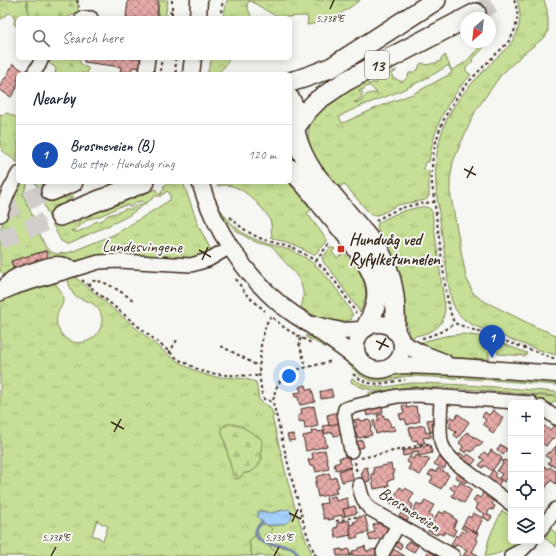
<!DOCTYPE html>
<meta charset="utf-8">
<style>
:root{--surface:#fff;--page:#f6f6f7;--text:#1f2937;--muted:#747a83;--line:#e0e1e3;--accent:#c8321e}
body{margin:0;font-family:Caveat,sans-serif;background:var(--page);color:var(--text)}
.controls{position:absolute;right:12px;bottom:12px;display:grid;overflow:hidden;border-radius:6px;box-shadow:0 2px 10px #0003}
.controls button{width:36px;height:36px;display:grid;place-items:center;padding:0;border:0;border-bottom:1px solid var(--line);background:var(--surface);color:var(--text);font:20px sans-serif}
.compass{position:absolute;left:460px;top:12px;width:36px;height:36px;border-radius:50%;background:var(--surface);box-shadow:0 2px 10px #0003;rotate:207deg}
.you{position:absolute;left:289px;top:376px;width:14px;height:14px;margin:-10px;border:3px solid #fff;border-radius:50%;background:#1a73e8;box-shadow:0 0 0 6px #1a73e833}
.badge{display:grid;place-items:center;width:26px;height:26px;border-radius:50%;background:var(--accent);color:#fff;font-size:13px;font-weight:700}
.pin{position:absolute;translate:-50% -33px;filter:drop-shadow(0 1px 2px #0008)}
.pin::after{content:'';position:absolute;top:21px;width:14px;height:12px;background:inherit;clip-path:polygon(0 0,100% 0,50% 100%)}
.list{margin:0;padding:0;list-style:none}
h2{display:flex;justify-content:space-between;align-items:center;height:52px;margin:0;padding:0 16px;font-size:17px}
h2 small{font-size:13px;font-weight:400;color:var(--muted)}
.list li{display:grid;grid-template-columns:26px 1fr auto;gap:12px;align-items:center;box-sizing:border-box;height:60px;padding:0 16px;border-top:1px solid var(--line)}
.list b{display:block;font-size:15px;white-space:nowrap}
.list p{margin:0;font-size:13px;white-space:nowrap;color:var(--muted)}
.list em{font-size:13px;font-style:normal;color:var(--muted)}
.icon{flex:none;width:22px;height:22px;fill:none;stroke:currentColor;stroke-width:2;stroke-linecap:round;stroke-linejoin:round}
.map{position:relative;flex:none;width:556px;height:556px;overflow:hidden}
.search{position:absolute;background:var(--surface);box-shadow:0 2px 10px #0003;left:16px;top:16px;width:276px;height:44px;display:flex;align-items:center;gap:10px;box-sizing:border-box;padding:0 14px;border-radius:6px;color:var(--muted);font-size:15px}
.panel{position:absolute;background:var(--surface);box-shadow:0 2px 10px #0003;left:16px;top:72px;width:276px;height:112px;border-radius:6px}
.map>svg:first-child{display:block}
.grass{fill:url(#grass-tufts);stroke:#80845a;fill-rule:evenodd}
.forest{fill:url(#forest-firs);stroke:#80845a}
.park{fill:#c6de95;stroke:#80845a}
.water{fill:url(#water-waves);stroke:#7a8ea4}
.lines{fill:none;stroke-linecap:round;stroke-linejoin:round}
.stream{stroke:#7a8ea4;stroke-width:3.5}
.building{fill:url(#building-cross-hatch);stroke:#3b2a1e}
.highway-tunnel{stroke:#d1cdc8;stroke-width:19;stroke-dasharray:19 10;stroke-linecap:butt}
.minor-casing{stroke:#3b2a1e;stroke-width:16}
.major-casing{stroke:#3b2a1e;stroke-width:19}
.highway-casing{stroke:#3b2a1e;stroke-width:22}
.path{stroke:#3b2a1e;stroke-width:2;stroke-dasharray:3 3;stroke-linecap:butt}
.minor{stroke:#f6f6f2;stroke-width:13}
.major{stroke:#f6f6f2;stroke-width:16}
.highway{stroke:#f6f6f2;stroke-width:19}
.ticks{fill:none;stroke:#3b2a1e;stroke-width:1.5}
.poi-dot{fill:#c8321e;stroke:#f6f6f2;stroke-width:1.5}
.labels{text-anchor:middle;stroke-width:4;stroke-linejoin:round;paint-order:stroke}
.shield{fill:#f6f6f2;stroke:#73675e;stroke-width:1}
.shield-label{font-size:16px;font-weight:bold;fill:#3b2a1e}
.poi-label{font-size:17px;font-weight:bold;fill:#3b2a1e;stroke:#f6f6f2;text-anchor:start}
.street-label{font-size:17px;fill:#3b2a1e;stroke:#f6f6f2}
.ticks-label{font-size:10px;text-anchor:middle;fill:#3b2a1e;stroke:#f6f6f2;stroke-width:4;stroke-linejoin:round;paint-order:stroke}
</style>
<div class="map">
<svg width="556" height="556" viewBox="0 0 556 556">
<defs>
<pattern id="grass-tufts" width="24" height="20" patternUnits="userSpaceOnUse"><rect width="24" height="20" fill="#c6de95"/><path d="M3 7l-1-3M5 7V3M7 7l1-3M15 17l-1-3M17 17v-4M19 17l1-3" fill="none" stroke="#abbf80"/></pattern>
<pattern id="forest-firs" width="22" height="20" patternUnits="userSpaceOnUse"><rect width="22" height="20" fill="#c6de95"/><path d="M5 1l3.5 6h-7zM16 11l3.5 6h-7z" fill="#abbf80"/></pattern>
<pattern id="water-waves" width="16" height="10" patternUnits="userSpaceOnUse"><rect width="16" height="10" fill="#a4d0fe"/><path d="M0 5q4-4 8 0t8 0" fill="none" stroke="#8eb3d9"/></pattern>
<pattern id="building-cross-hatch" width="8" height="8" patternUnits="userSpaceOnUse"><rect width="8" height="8" fill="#e6aba8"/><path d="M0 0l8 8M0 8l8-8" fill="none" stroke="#bc8b88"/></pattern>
</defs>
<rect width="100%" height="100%" fill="#f6f6f2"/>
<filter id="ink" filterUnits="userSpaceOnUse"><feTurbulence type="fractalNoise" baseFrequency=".025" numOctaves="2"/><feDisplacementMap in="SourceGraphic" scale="8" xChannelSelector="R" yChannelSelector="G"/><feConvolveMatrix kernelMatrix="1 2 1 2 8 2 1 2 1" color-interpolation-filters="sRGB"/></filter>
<g filter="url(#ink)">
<g class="grass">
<path d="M0,0H26L30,18H18V28L14,24L15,19L13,15L9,13L0,20Z"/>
<path d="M159,0H168L165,18H158Z"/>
<path d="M227,0H360C343,13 329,22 307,25L308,18L305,16L281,17L272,14L251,1L248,2L247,6L252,18H223Z"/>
<path d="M517,0H544L547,10L548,19V31L546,36L522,55L501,75L476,110L460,145L453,162L450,180V192L466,277L473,293L482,300L538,328L556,335V355L536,349L475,326C463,321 454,311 451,298C447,278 445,256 442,235C436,190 428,154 451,111C462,92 479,76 494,60C502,53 511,45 516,35C521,24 521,11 517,0Z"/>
<path d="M482,42H489L472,60L473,61L466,68V71L471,75C446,101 434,127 429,162H425L424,170L429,171V196C428,197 428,198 427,199C425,201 404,203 398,205C390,208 380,217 371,215L344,184L340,187C324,171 298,146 312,121C314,116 320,112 324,107C336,95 350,87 366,82L369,84L374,82L375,84L377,83L376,81L396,70V71L392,74L393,79H396L402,82L408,77L409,73H413L416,70H418L420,64L424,63L425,65L431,64L434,63H435L441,61V58L444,57L445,55L451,69L452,70L466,62L480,46ZM447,66H449L452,73L413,94L385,104L343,123L342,122L339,117C355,107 375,101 393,94C412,86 430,77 447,66ZM368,86H370L378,94C371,91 363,95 361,102L359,101L356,103L354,102L358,101L361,97V96L363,93L362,92H359L360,90H363L365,87Z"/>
<path d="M212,58H229C227,66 223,68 217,74H207Z"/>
<path d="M7,113L18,118V163L8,155L2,150V149L0,146V114L3,115Z"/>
<path d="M290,179L311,210L307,213L327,240L326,243L315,254H312L298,247L272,238C271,232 272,225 270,220C268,215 264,211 261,207C250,196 236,181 218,186L217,182H290Z"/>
<path d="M19,182H28L23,194L45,246L50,252L57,254L71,252L113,235L122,230L170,200V194L167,191L161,196H155L152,199L128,216L116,222L67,244L61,241L49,217L35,182H50L55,197L64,198L72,196V198L68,200L60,207L67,223H74L80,222L81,221V220H79L77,217L139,194L156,189L157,192H158L160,194L162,193L161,191L165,189L163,186L171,182H181L184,185L199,227L211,250L203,254L192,258L117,256L87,261L51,260L49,254L46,250L12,261L11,262L14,271L6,277L0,271V233L2,224L5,212ZM143,201L144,202L142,204L138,205L132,209H125L119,212L108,215L103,220L95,222L89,227L77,232L71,231L72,230H75L88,219L98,217L119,207L127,205L131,207L137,202Z"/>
<path d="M218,207C221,209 223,213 225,216C230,222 237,229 243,233C257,242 274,245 289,250C321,261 336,288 353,315L351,316L352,319C334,326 316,317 301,308C308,286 297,275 283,260C279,256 275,249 270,246C267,245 262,244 258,243C247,238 236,232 228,222L226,223Z"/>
<path d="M420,207C425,207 430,206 432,212L445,308C444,330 429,333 411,337L408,330L407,326C405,314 405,301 403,289C399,267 388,248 377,229L378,223C391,215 404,210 420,207Z"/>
<path d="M330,248H333L335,249L332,252L337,258L344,253C357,266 366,276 366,296C363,300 364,307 360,312L332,272L324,263L322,258Z"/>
<path d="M68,276H73L80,281L167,354C182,364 198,375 216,377C230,378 243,377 256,382L259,400L263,403L270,407L274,416L272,417C284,463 293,513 313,556H303L298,555L297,556H281C275,546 270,556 269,540L265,537V534L272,529L268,525L275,526L284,524L283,510L271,513L260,510V521L265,524L258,526L257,530V534L249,541L252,556H0V299L52,280C57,285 64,294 63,301C63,304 62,305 61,307C57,313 55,321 58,328C68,353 103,344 102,318C101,310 94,303 87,301C83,299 78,298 75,296C70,291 68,282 68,276ZM241,426L248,431L257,436L261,443V452L262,458C257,466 254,473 244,473ZM97,520L101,523L108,526L103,541L100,538L92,535Z"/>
<path d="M462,334C484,335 505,345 527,353L525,356L498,354V351L490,350L489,351V359L454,358L446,356L417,343L445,336Z"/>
<path d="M306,335C313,338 321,340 327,343C334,347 345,357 351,363C358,369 363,376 373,378C385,379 395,373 406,372L556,380V385L491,380L411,376C399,376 386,383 374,381C357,378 351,364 339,356C328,348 317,343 306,337Z"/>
<path d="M352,378C359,383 366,386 375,387C388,389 401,383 414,383C462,384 509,388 556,392V396L455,388L419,387H405L385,391H377L363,388L351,382Z"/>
<path d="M410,388L455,390L556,397V402H553L550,407L536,401L370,399L369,392C383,394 396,389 410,388Z"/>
<path d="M548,527L556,533V547L545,538V536L543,533Z"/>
</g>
<g class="forest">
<path d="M26,0H78V12L67,18H30Z"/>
<path d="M51,58H80V63L83,66L88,68L87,74H55L56,68L49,63Z"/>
<path d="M227,424C231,424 235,424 240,426C243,427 259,437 261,439C263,443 261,448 261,452C261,454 262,456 262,458C258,467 254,473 244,473L240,478L234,479L221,428Z"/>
<path d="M265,524L268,525L272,529L271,533L265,534L264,535L266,538L269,540C271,556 275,546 281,556H252L249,541L257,534V530L258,526Z"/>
</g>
<path class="park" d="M502,511L511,516V541H520C511,548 497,556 485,556L489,539L492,531Z"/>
<path class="water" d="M289,509C301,523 275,528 265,524C262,522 260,519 258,517V511L271,513Z"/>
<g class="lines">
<path class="stream" d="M262,522C258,527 253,531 258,538C266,547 278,544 288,547C293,548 296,551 298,555"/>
</g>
<g class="building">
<path d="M128,0H158L157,18H126Z"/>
<path d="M84,58H142L141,68L132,67L131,73L120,71L121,67L84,62Z"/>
<path d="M13,64L27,73L26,74H18V84L16,87L17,88L11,97L0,90V86L4,79H5Z"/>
<path d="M46,251L49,261L15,271L11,261Z"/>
<path d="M306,385L307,390L312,389L315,402L300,405L298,397H295L294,393L301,392L299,387Z"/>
<path d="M331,389L333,397L321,399L320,392Z"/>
<path d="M381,404L383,412L367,416L365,408Z"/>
<path d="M406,405L407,408L416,406L417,413H418L420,421L407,425L405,419L401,420L399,414L404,413L402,406Z"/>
<path d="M314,406L318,426L305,429L304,421L299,422L298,416L302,414L301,409Z"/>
<path d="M493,410L503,418L493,434L489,431L490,429L483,424L486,420L482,417L485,412L489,415Z"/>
<path d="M338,412L340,423L329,426L327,415Z"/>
<path d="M383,414L385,419L388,418L391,427L394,426L395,430L386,432V431L376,434L373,421L379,420L377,415Z"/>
<path d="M458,414L469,422L458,438L454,435L456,432L449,427L451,424L447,421L451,416L455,419Z"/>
<path d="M359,419L360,421L370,420L372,427L370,428L372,435L359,438H358L356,433L353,434L352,428L357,426L354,420Z"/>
<path d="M435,419L438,430L430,432L427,420Z"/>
<path d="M341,422L344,434L334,436L333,432L325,434L323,426L329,425V426Z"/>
<path d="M541,424L550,430L554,425L556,427V435L553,439L552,438L546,446L542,443L541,444Z"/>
<path d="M424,425L426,433L430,432L431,437L427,438L426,437L423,438L425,443L418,444L417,440L412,441L409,428Z"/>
<path d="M317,430L318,432L323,431L327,446L306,451L303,436L312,434L311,431Z"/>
<path d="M467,432L483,443L480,446L477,445L472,452L468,450L466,453L461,450L463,446L459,443Z"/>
<path d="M293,434L295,440L289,441L287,435Z"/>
<path d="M362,440L364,447L356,449L355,442Z"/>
<path d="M430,445L432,453L419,456L418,451L414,452V451L412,452L413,454L403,456L402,451Z"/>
<path d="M501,445L507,449L503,455L497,450Z"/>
<path d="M556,446V464L554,467L548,463L551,459L545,456L548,452L550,453Z"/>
<path d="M325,450L329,469L316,472L314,465L310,466L308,460L313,459L312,453Z"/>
<path d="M491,450L502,458L492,471L484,465L483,468L479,465L484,460L480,457L484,452L488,455Z"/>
<path d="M460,453L466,457L468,454L476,460L470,467L456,458Z"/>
<path d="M416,455L424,459L426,457L430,459L420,475L408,469L411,464L407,462L410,456L414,459Z"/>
<path d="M348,456L351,467L336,470L334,464L340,462L339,458Z"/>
<path d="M438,457L448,462L444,469L434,464Z"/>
<path d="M502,460L504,461L505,460L511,465V482L507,478L504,482L499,478L502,474L497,471L503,463L501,461Z"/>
<path d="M391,464L392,470H394V474H393L394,479L388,481L389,486L374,489L371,474H374L373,468Z"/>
<path d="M544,466L548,469L550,467L556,472V484L551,480L544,490L541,487V472Z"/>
<path d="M367,467L370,481L363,482L361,472H363V468Z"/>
<path d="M351,468L353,479L342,482L339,471Z"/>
<path d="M438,468L449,475L441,489L430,482L433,477L428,475L431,470L436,472Z"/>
<path d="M493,470L497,474L495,476L501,481L497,487L486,480Z"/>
<path d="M459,471L469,477L465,483L455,477Z"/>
<path d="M329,473L331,479L336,477L339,487L335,488L337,493L318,497L315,482H317L316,477Z"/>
<path d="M460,482L472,489L464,503L452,496L455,491L450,488L453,483L458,486Z"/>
<path d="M400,487L404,490L405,488L414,493L409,502L413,505L409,512L405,509L406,510L405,513L390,504Z"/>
<path d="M483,492L488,494L486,497L494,501L492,504L495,506L493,510L490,509L487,514L492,517L489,521L483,517L485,514L475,509L477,504L473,501L476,496L481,498Z"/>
<path d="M335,496L336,501L347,498L349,508L343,509L345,516L342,517V515L333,517L334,519L328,520V518L324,519L320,504L327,503L326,498Z"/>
<path d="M425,500L434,505L429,514L433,516L429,523L425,521L423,524L414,519L417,514L413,511L417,503L422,506Z"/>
<path d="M355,506L357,513L345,516L343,509Z"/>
<path d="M439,511L444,514L445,511L454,516L453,518L457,520L453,528L456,530L453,536L445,532L443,535L439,533L437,535L428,531Z"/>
<path d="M401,513L409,518L405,524L397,520Z"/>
<path d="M473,513L483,518L476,533L463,525L468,516L471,518Z"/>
<path d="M365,516L369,532L357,535L358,537L351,539L350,535H351L350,531V525L354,524L353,522L357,521V518Z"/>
<path d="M349,520L350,525V531L351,535L336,538L334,528L338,527L337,523Z"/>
<path d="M380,523L381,525L386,524L388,530L387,537L370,541L368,534L375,532L373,525Z"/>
<path d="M463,525L476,533V532L478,533L475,539L478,541L472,552L478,555V556H463L467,550L457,544L455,547L451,545L456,535L459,537L461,535L460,534L461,531L464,533L466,530L461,528Z"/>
<path d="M396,541L402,545L400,549L394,545Z"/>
<path d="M408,541L418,546L414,552L405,547Z"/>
<path d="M365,546L366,551L376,549L378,554L376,556H350V554H353L352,551L358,550V548Z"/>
<path d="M430,548L440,554L438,556H430L427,554Z"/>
<path d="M342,549V551L349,549L350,556H337L336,550Z"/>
<path d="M393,549L405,556H389Z"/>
</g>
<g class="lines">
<g class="highway-tunnel">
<path d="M476,13L498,0"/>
<path d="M0,211L51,191"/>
<path d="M0,240L60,216"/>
</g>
<g class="minor-casing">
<g id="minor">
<path d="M82,18H91"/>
<path d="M33,74L39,65L42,58"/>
<path d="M146,74L148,58"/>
<path d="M0,215L8,193L18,174"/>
<path d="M3,288C6,284 9,279 14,277C19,273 26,272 32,270C46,265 60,259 74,269"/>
<path d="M0,294L16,287L99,262L119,261L191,265L208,260L230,247"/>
<path d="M441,397C441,410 438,433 442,445C445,452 450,458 456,463L511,504"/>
<path d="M541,407L556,418"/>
<path d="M351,451L344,413L345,409L351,407L397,396L416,395L531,403"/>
<path d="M359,485C361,494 363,502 370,509L453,556"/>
<path d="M541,529L556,509"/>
<path d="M383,552L398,525"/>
<path d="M511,556L522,550L531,541"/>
</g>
</g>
<g class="major-casing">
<g id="major">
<path d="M198,18L199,0"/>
<path d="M191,74L193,58"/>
<path d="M200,182C214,229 244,274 281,305C290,312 299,318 309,324C326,336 344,348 361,362"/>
<circle cx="379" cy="347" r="23"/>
<path d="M316,325L341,331L362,330"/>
<path d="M402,343L421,353L444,362"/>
<path d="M390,367L402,365L461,367L556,374"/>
</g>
</g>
<g class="highway-casing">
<g id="highway">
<path d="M290,82C305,78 318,73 332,67L436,0"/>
<path d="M290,99C296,110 298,119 295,132"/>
<path d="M297,125L308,110L318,100L346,81L476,13"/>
<path d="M295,132C299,147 304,159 313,172L379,251C394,277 396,301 395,330"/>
<path d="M290,169C303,180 313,194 324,208C340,227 372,262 376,286C379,301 373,314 366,327"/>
<path d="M51,191L73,182"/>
<path d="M60,216L145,182"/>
</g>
</g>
<g class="path">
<path d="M77,0L79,7"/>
<path d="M172,0V18"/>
<path d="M514,0C519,12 518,24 512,36C508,44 500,50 494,56C480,70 466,83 455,100C438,125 430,154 432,184L446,291L450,311L454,323L556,359"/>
<path d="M167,18L169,13L172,10"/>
<path d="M220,18L223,0"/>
<path d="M175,58L176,73"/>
<path d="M160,71L162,58"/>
<path d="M230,217C239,226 248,233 260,238C275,244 292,246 306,255C329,268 342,291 356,313"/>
<path d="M376,221C395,208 412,204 435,202"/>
<path d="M316,261L324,250L330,243"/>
<path d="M236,279L246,294L265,311"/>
<path d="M82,280L178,359L201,371L209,373L226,375L259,376"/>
<path d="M89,286L93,281C104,279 124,294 133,300"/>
<path d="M271,316L266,324L261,345L259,372L262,395L264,399L273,402"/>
<path d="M273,318L286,329L311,343"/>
<path d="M301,338L299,343L306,367"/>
<path d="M422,338C434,335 445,331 454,323"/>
<path d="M221,346L244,358L254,364L259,365"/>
<path d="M169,353L177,340"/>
<path d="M353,374C372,390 383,382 405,380"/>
<path d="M361,458L431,443"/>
<path d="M355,462L357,474"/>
<path d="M336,521L360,516"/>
<path d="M316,556C307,538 302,517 297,498C288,466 281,434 273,402C275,387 279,379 292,371L332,361"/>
</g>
<use href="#minor" class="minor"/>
<use href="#major" class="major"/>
<use href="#highway" class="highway"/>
</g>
</g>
<path class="ticks" d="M330,9L334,0M464,169L476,175M467,178L473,166M199,250L211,257M202,260L208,247M376,341L389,347M379,350L386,338M111,422L124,429M114,432L121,419M289,513L301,519M292,522L298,509M51,556L56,547M274,556L279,547"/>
<rect class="poi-dot" x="337" y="245" width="8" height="8" rx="2"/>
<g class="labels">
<rect class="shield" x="365" y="51" width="24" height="28" rx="3"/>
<g class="shield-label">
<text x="377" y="71">13</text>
</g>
<g class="poi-label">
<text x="349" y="245">Hundvåg ved<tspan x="349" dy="20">Ryfylketunnelen</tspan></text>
</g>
<g class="street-label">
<text transform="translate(142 246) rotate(1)" y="6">Lundesvingene</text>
<text transform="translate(410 509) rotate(32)" y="6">Brosmeveien</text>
</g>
</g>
<g class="ticks-label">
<text x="330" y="22">5.738°E</text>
<text x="56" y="541">5.738°E</text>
<text x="279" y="541">5.736°E</text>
</g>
</svg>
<div class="controls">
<button>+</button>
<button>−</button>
<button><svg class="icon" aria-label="locate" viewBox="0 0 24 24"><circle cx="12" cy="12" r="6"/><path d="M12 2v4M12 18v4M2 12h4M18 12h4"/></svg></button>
<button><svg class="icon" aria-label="layers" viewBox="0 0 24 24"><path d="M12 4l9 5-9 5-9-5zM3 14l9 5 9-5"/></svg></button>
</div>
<svg class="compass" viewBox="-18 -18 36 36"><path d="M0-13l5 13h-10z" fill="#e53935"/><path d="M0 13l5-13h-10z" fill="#747a83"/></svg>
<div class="you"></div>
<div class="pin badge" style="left:492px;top:358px;background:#1a4fb4">1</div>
<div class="search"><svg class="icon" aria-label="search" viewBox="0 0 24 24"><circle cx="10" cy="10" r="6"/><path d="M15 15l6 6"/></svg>Search here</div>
<section class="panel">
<h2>Nearby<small></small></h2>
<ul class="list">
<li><span class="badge" style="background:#1a4fb4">1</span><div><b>Brosmeveien (B)</b><p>Bus stop · Hundvåg ring</p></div><em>120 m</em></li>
</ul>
</section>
</div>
